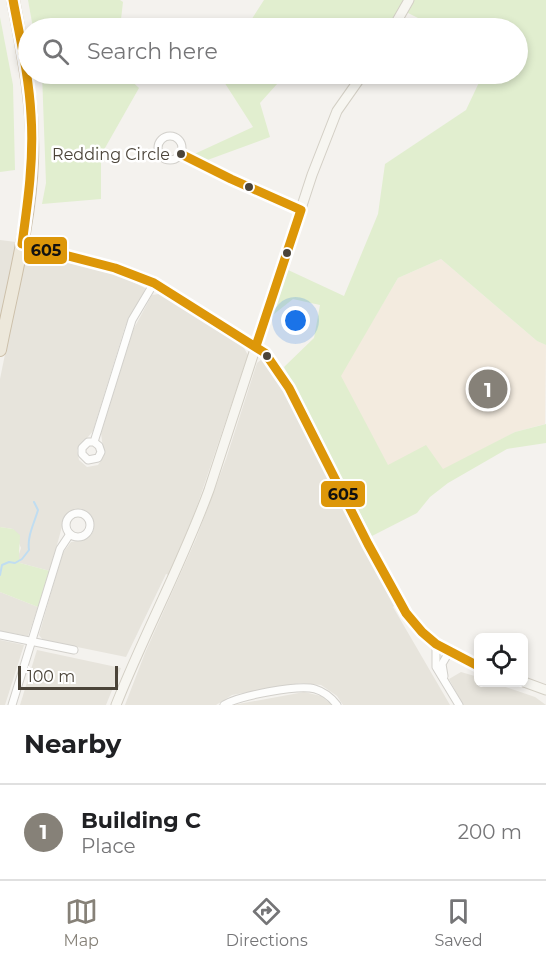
<!DOCTYPE html>
<style>
:root{--surface:#fff;--page:#f2f2f2;--text:#202124;--muted:#757577;--line:#e0e0e0;--accent:#868178}
body{margin:0;font-family:Montserrat,sans-serif;background:var(--page);color:var(--text)}
.controls{position:absolute;right:18px;bottom:18px;display:grid;overflow:hidden;border-radius:9px;box-shadow:0 3px 9px #0003}
.controls button{width:54px;height:54px;display:grid;place-items:center;padding:0;border:0;border-bottom:2px solid var(--line);background:var(--surface);color:var(--text);font:30px sans-serif}
.scale{position:absolute;left:18px;bottom:15px;width:100px;box-sizing:border-box;padding-left:6px;border:3px solid #4b4439;border-top:0;font-size:16px;line-height:21px;white-space:nowrap;color:#4b4439;-webkit-text-stroke:4px #fff;paint-order:stroke}
.you{position:absolute;left:296px;top:321px;width:21px;height:21px;margin:-15px;border:4px solid #fff;border-radius:50%;background:#1a73e8;box-shadow:0 0 0 9px #1a73e833}
.badge{display:grid;place-items:center;width:39px;height:39px;border-radius:50%;background:var(--accent);color:#fff;font-size:20px;font-weight:700}
.pin{position:absolute;translate:-50% -50%;border:3px solid #fff;box-shadow:0 2px 6px #0006}
.list{margin:0;padding:0;list-style:none}
h2{display:flex;justify-content:space-between;align-items:center;height:78px;margin:0;padding:0 24px;font-size:26px}
h2 small{font-size:20px;font-weight:400;color:var(--muted)}
.list li{display:grid;grid-template-columns:39px 1fr auto;gap:18px;align-items:center;box-sizing:border-box;height:96px;padding:0 24px;border-top:2px solid var(--line)}
.list b{display:block;font-size:22px;white-space:nowrap}
.list p{margin:0;font-size:20px;white-space:nowrap;color:var(--muted)}
.list em{font-size:20px;font-style:normal;color:var(--muted)}
.icon{flex:none;width:33px;height:33px;fill:none;stroke:currentColor;stroke-width:2;stroke-linecap:round;stroke-linejoin:round}
.map{position:relative;flex:none;width:546px;height:705px;overflow:hidden}
.search{position:absolute;background:var(--surface);box-shadow:0 3px 9px #0003;left:18px;right:18px;top:18px;height:66px;display:flex;align-items:center;gap:15px;box-sizing:border-box;padding:0 21px;border-radius:33px;color:var(--muted);font-size:22px}
.sheet{height:174px;background:var(--surface)}
nav{display:flex;justify-content:space-around;align-items:center;box-sizing:border-box;height:84px;border-top:2px solid var(--line);background:var(--surface);font-size:16px;color:var(--muted)}
nav a{display:grid;justify-items:center;gap:3px}
nav .on{color:var(--accent)}
.map>svg:first-child{display:block}
.residential{fill:#e7e4dc}
.commercial{fill:#f3ebdf}
.green{fill:#e1eecf}
.lines{fill:none;stroke-linecap:round;stroke-linejoin:round}
.stream{stroke:#c0ddf1;stroke-width:2}
.street-casing{stroke:#d2d0cb;stroke-width:9}
.secondary-casing{stroke:#d3cfc5;stroke-width:11}
.highway-casing{stroke:#ccbfa9;stroke-width:14}
.street{stroke:#fdfdfc;stroke-width:7}
.secondary{stroke:#f7f6f1;stroke-width:9}
.highway{stroke:#ede8db;stroke-width:12}
.bus-1-casing{stroke:#fff;stroke-width:14}
.bus-1{stroke:#dd9709;stroke-width:9}
.bus-dot{fill:#4b4439;stroke:#fff;stroke-width:2}
.labels{text-anchor:middle;stroke-width:5;stroke-linejoin:round;paint-order:stroke}
.bus-label{font-size:16px;fill:#4b4439;stroke:#fff;text-anchor:end}
.line-badge{stroke:#fff;stroke-width:2}
.pale-badge-label{font-size:16px;text-anchor:middle;font-weight:bold;fill:#111}
</style>
<div class="map">
<svg width="546" height="705" viewBox="0 0 546 705">
<rect width="100%" height="100%" fill="#f4f2ee"/>
<g class="residential">
<path d="M0,240L16,242L0,322Z"/>
<path d="M38,253L117,274L145,288L144,295L131,314L125,327L93,431L77,450L79,460L87,467L98,465L104,456L101,433L133,330L152,295L159,294L208,322L241,343L248,355L194,515L169,575L166,574L126,657L43,640L39,635L62,554L71,542L86,539L91,535L94,529L92,516L81,509L73,510L69,513L64,519L50,571L20,563L18,557L21,548L13,529L0,527V379L24,260L31,254Z"/>
<path d="M262,359L275,374L287,395L395,605L393,607L450,705H343L337,696L321,685L301,683L232,695L216,705H125L145,653L196,539L226,459L257,363Z"/>
<path d="M0,592L38,607L28,636L0,631Z"/>
<path d="M0,640L24,645L5,705H0Z"/>
<path d="M37,650L121,668L106,705H20Z"/>
<path d="M461,672L478,677V682L494,683L535,697L546,705H463L449,679Z"/>
<path d="M304,692L321,696L332,705H233Z"/>
</g>
<path class="commercial" d="M441,259L537,341L546,345L545,424L515,432L443,470L388,466L340,376L398,278Z"/>
<g class="green">
<path d="M28,0H120L123,2L120,28H33Z"/>
<path d="M264,0H546V345L537,341L441,259L398,278L341,376L388,465L426,445L443,469L515,432L546,424V443L507,449L448,483L430,497L417,513L372,536L284,367L314,338L320,305L293,299L269,318L286,269L344,296L378,214L385,164L466,110L483,74H518V28H438L404,11L392,28H246Z"/>
<path d="M0,17L13,85L15,170L0,172Z"/>
<path d="M42,74H124L139,88L101,155V199L42,204L46,183Z"/>
<path d="M219,74H286L260,103L270,137L202,162L190,156L253,127Z"/>
<path d="M0,527L13,529L20,535C20,544 18,555 20,563L50,571L38,607L0,592Z"/>
</g>
<g class="lines">
<path class="stream" d="M0,575L2,565L9,562L15,563L22,559L29,550C27,536 34,524 38,510L34,502"/>
<g class="street-casing">
<g id="street">
<circle cx="170" cy="148" r="12"/>
<path d="M181,154L231,179L301,210"/>
<path d="M94,442L99,446L101,452L98,458L88,460L82,454V448L88,442H94L132,320L154,283"/>
<circle cx="78" cy="525" r="12"/>
<path d="M0,635L74,650"/>
<path d="M436,644V667L459,705"/>
<path d="M444,676L442,664L449,652"/>
<path d="M12,705L60,549L70,534"/>
<path d="M224,705C238,696 299,684 315,689C325,692 331,697 337,705"/>
</g>
</g>
<g class="secondary-casing">
<g id="secondary">
<path d="M393,28L409,0"/>
<path d="M22,244L115,268L154,283L265,353L289,388L368,544L406,613L422,632L436,644L449,652L478,666"/>
<path d="M524,682L546,690"/>
<path d="M116,705C145,632 182,564 209,490L312,175L337,111L363,74"/>
</g>
</g>
<g class="highway-casing">
<path id="highway" d="M0,350C12,288 30,224 32,160C34,105 23,53 13,0"/>
</g>
<use href="#street" class="street"/>
<use href="#secondary" class="secondary"/>
<use href="#highway" class="highway"/>
<g class="bus-1-casing">
<g id="bus-1">
<path d="M13,0C20,38 29,76 31,115C34,158 28,201 22,244L115,268L154,283L265,353L289,388L368,544L406,613L422,632L436,644L478,666"/>
<path d="M181,154L231,179L301,210L256,346"/>
</g>
</g>
<use href="#bus-1" class="bus-1"/>
</g>
<g class="bus-dot">
<circle cx="181" cy="154" r="5"/>
<circle cx="249" cy="187" r="5"/>
<circle cx="287" cy="253" r="5"/>
<circle cx="267" cy="356" r="5"/>
</g>
<g class="labels">
<g class="bus-label">
<text x="170" y="160">Redding Circle</text>
</g>
</g>
<g class="line-badge">
<rect x="23" y="236" width="45" height="29" rx="6" fill="#dd9709"/>
<rect x="320" y="480" width="46" height="28" rx="6" fill="#dd9709"/>
</g>
<g class="pale-badge-label">
<text x="46" y="256">605</text>
<text x="343" y="500">605</text>
</g>
</svg>
<div class="controls">
<button><svg class="icon" aria-label="locate" viewBox="0 0 24 24"><circle cx="12" cy="12" r="6"/><path d="M12 2v4M12 18v4M2 12h4M18 12h4"/></svg></button>
</div>
<div class="scale">100 m</div>
<div class="you"></div>
<div class="pin badge" style="left:488px;top:389px">1</div>
<div class="search"><svg class="icon" aria-label="search" viewBox="0 0 24 24"><circle cx="10" cy="10" r="6"/><path d="M15 15l6 6"/></svg>Search here</div>
</div>
<section class="sheet">
<h2>Nearby<small></small></h2>
<ul class="list">
<li><span class="badge">1</span><div><b>Building C</b><p>Place</p></div><em>200 m</em></li>
</ul>
</section>
<nav>
<a class="on"><svg class="icon" aria-label="map" viewBox="0 0 24 24"><path d="M3 6l6-2 6 2 6-2v14l-6 2-6-2-6 2zM9 4v14M15 6v14"/></svg>Map</a>
<a><svg class="icon" aria-label="directions" viewBox="0 0 24 24"><path d="M12 3l9 9-9 9-9-9zM9 14v-3h6M13 9l2 2-2 2"/></svg>Directions</a>
<a><svg class="icon" aria-label="saved" viewBox="0 0 24 24"><path d="M7 4h10v16l-5-4-5 4z"/></svg>Saved</a>
</nav>
